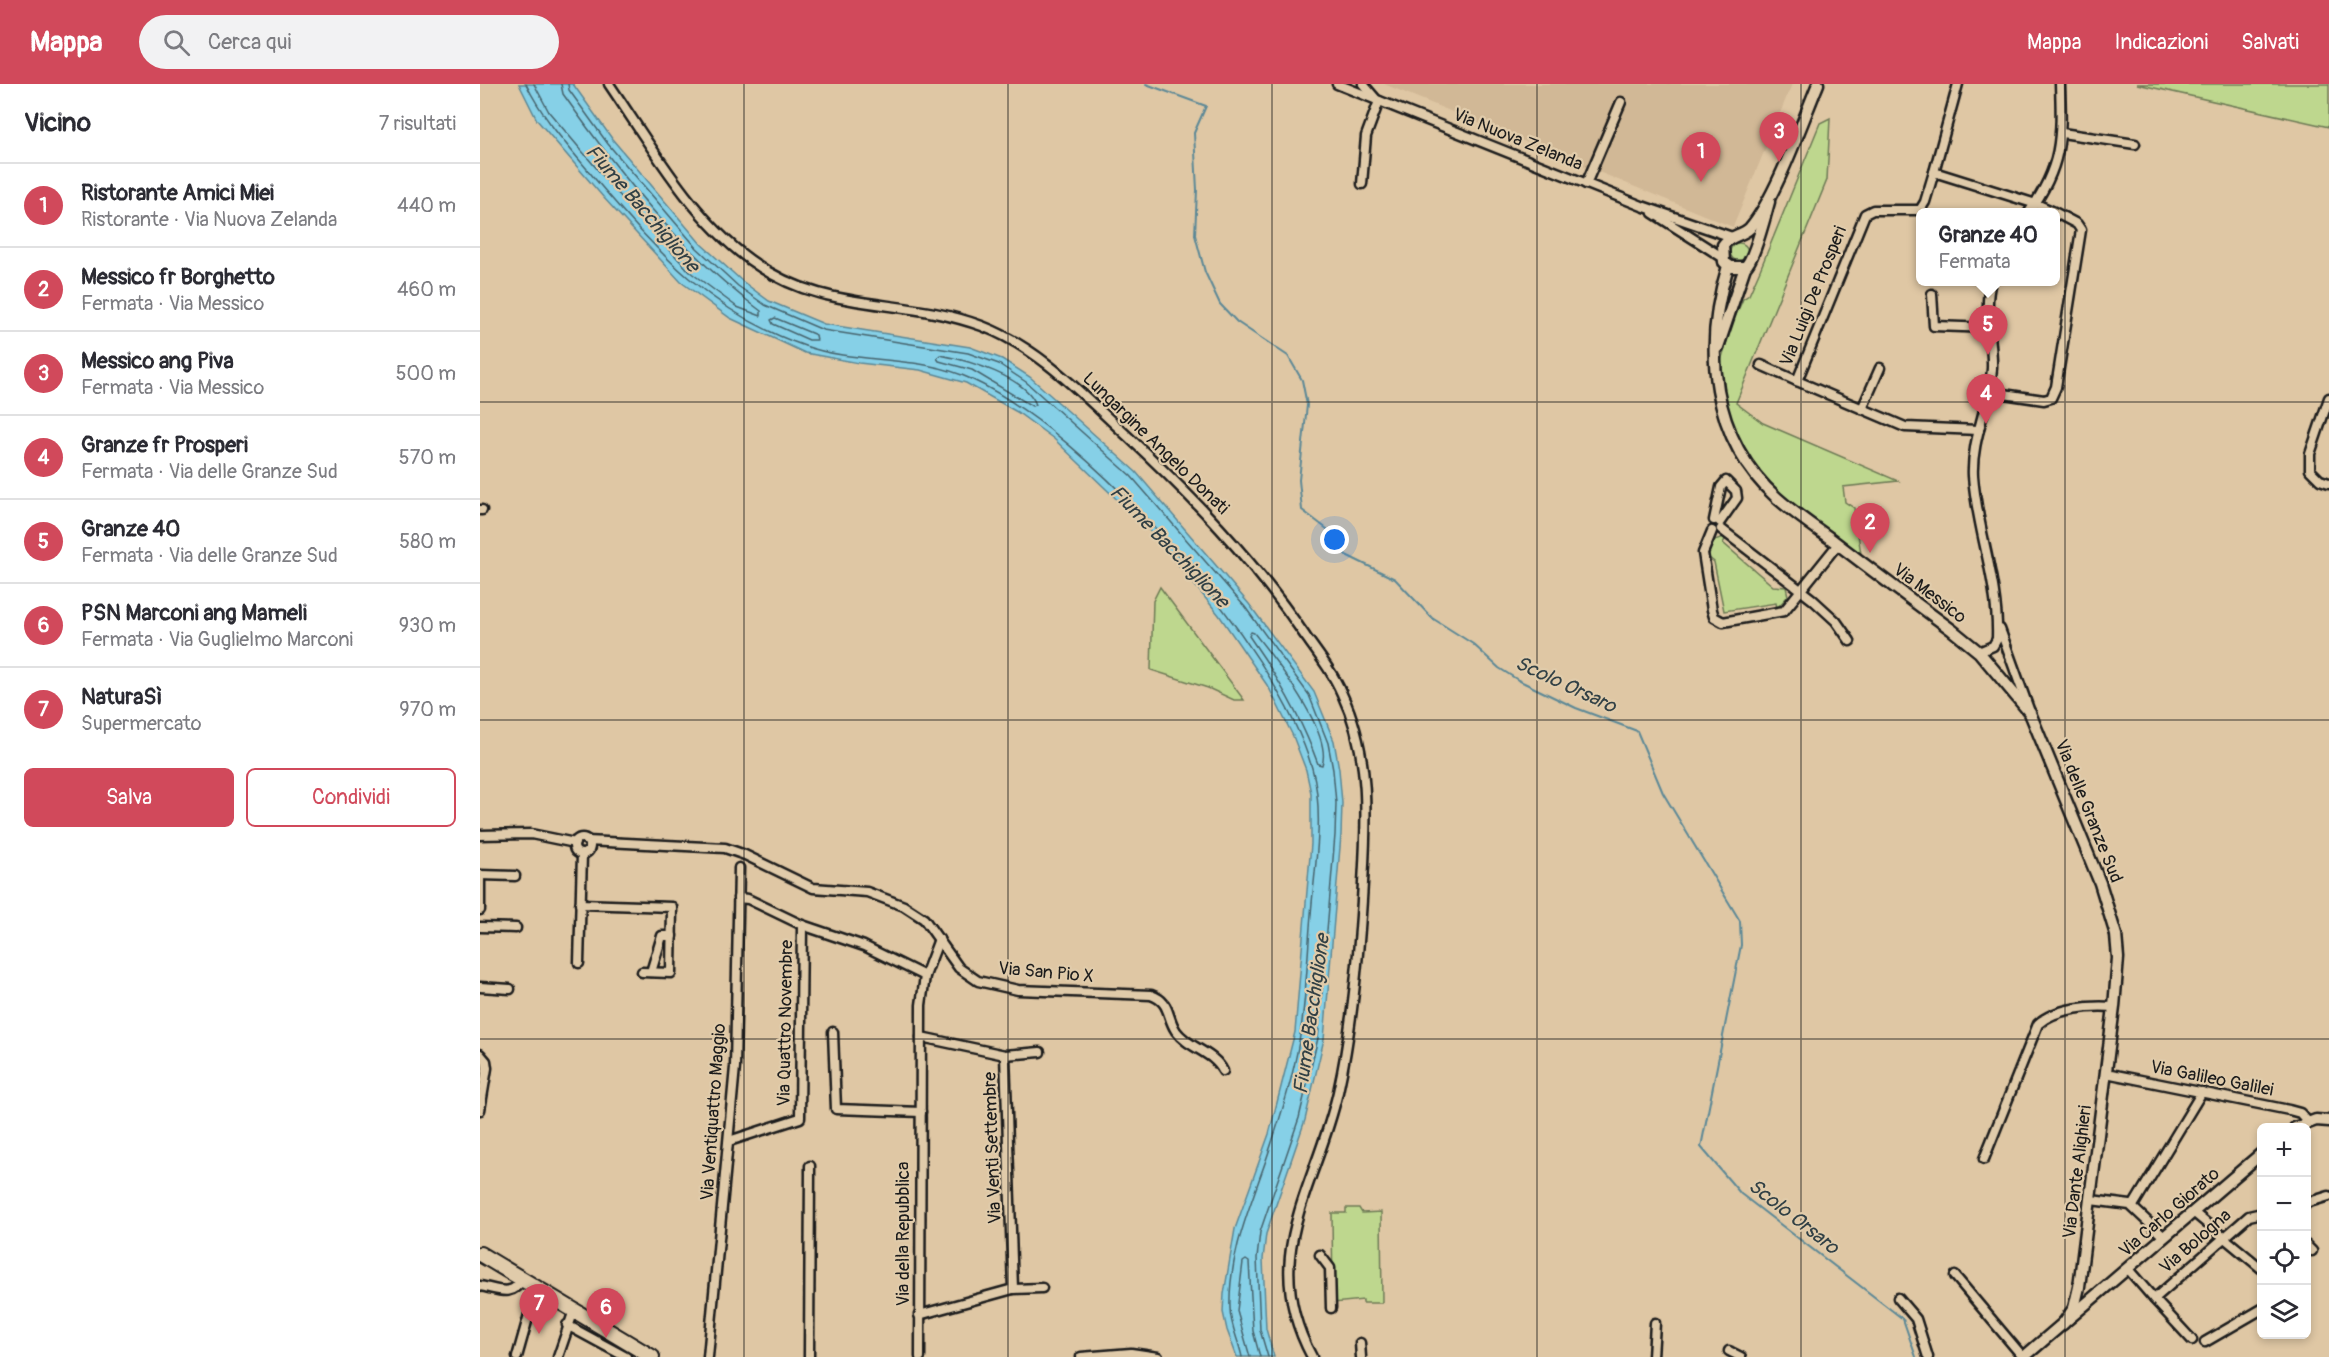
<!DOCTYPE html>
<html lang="it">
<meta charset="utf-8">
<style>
:root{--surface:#fff;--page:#f2f2f3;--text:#2b2b33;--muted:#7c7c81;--line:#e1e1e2;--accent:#d1495b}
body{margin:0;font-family:Pangolin,sans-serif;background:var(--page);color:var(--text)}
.controls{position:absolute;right:18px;bottom:18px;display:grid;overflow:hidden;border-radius:9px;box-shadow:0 3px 9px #0003}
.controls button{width:54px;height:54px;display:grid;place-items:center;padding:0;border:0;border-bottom:2px solid var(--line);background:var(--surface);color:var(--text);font:30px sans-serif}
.you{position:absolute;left:855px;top:456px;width:21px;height:21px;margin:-15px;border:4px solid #fff;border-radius:50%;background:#1a73e8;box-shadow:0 0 0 9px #1a73e833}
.badge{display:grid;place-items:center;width:39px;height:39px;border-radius:50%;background:var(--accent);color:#fff;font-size:20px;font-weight:700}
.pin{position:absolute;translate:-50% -50px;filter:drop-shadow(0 2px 3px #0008)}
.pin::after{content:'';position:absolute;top:32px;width:21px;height:18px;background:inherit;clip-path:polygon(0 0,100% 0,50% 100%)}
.popup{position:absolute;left:1436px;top:124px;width:144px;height:78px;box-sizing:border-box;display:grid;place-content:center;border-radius:9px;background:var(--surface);filter:drop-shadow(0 2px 4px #0005);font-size:20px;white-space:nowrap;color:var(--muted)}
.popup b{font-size:22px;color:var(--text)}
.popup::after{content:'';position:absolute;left:50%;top:100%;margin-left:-12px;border:12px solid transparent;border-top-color:var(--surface)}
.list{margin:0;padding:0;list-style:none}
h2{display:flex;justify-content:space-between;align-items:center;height:78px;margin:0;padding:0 24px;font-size:26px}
h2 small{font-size:20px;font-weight:400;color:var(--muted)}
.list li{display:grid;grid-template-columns:39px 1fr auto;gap:18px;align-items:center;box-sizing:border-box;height:84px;padding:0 24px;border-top:2px solid var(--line)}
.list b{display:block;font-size:22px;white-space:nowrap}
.list p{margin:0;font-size:20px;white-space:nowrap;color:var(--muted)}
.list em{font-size:20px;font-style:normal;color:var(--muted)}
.actions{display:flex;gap:12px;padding:18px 24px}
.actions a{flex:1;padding:14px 0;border:2px solid var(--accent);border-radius:9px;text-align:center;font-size:21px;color:var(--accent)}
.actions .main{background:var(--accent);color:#fff}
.icon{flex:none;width:33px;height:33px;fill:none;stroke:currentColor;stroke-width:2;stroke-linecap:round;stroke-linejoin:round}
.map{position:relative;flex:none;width:1849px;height:1273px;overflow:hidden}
header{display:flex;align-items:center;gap:36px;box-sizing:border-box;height:84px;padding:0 30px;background:var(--accent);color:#fff}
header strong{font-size:28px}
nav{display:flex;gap:33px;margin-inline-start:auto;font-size:21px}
.search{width:420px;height:54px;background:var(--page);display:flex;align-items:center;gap:15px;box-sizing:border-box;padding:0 21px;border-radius:33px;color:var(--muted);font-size:22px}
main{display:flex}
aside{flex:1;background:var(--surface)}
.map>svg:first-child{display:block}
.built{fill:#d1b896}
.green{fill:#bed78e;stroke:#6d7a55;stroke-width:1.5}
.water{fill:#86d0e7;stroke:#5c8896;stroke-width:1.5}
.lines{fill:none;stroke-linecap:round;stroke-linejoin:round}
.shore{stroke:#46646d;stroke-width:1.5}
.stream{stroke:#5c8896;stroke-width:2}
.minor-casing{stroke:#1c1c1c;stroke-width:13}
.tertiary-casing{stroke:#1c1c1c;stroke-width:15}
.primary-casing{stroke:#1c1c1c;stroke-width:18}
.minor{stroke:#e0cbaa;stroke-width:8}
.tertiary{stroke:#e0cbaa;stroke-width:10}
.primary{stroke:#e0cbaa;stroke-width:14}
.grid{fill:none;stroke:#1c1c1c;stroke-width:1.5;stroke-opacity:0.55}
.labels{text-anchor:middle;stroke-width:4.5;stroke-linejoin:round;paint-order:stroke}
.street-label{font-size:18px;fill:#1c1c1c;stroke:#e0cbaa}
.water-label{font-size:20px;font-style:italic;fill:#314045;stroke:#e0cbaa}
</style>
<header>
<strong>Mappa</strong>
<div class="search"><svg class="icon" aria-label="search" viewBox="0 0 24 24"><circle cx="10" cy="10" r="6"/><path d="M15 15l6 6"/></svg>Cerca qui</div>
<nav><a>Mappa</a><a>Indicazioni</a><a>Salvati</a></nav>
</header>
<main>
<aside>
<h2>Vicino<small>7 risultati</small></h2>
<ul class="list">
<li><span class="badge">1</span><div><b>Ristorante Amici Miei</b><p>Ristorante · Via Nuova Zelanda</p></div><em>440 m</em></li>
<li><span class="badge">2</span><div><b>Messico fr Borghetto</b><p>Fermata · Via Messico</p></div><em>460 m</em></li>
<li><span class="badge">3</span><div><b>Messico ang Piva</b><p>Fermata · Via Messico</p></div><em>500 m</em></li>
<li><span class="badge">4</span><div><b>Granze fr Prosperi</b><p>Fermata · Via delle Granze Sud</p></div><em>570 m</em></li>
<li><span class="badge">5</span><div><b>Granze 40</b><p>Fermata · Via delle Granze Sud</p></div><em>580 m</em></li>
<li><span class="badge">6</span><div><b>PSN Marconi ang Mameli</b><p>Fermata · Via Guglielmo Marconi</p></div><em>930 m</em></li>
<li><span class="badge">7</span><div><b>NaturaSì</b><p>Supermercato</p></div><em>970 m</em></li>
</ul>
<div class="actions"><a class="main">Salva</a><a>Condividi</a></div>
</aside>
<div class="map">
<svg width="1849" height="1273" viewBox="0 0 1849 1273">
<rect width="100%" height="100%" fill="#dfc7a4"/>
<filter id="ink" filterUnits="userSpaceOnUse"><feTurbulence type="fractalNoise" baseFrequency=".0167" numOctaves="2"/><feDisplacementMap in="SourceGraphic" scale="12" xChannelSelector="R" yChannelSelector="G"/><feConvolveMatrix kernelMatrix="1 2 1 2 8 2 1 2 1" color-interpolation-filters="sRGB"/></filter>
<g filter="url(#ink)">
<path class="built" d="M904,0H1312L1253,143Z"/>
<g class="green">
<path d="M1657,0H1849V43Z"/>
<path d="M1350,34L1347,96L1256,319L1283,339L1418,397L1363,403L1365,418L1374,424L1383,483L1296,415L1241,327V277L1252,240L1263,215L1269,211L1280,186L1340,39Z"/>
<circle cx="1259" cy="168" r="9"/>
<path d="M1243,453L1246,454L1243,459L1293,502L1306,503L1308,512L1297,524L1296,519L1244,527L1234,478L1228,473L1232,457Z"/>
<path d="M680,503L764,616H754L728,604L671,586L673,517Z"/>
<path d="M866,1124H879L882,1129L901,1128L902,1219H883V1216L853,1219L852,1129H866Z"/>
</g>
<path class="water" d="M39,0H93L133,56L221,160L262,197L289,217L344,240L490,263L522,275L550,293L656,388L769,520L834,608L854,657L859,685L862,719L861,751L844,955L825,1036L786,1150L783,1175L786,1245L794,1273H757L747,1246L743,1228L744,1210L755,1145L789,1050L815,948L831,760V709L826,686L813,652L789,604L739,531L676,453L574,355L537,328L486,299L440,286L379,279L325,269L250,234L201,198L124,114L57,36Z"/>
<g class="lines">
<g class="shore">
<path d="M46,0C65,38 89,63 116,96C177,168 233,230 325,262C378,281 439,270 491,295C609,349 795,558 832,684C844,726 836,775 832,819C828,861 827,904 821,945C816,981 805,1019 794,1052C777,1108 748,1164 750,1224C750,1241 759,1257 762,1273"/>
<path d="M54,0L69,28L134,105L210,188L257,223L281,232V227C202,170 139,89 83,10L81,0"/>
<path d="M88,0L89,6L128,60L217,164L258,202L285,221L343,246L488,269L519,280L546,298L651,392L765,523L829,611L848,659L853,686L856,719L855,751L838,954L819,1034L780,1148L777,1174L780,1246L788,1273"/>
<path d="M295,234L336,251L337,256H329L293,240L291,236Z"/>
<path d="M460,271C486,276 547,293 556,321L552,322L492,286L459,277L457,274Z"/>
<path d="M771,548L774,549C794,574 853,649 842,681L838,680C821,633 798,593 769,552Z"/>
<path d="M770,1273L757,1227L763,1178L766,1176L769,1178L773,1247L780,1273"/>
</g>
<path class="stream" d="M666,0L726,22L714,49L717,106L715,151L725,188L740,220L757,238L808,272L822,296L827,321L819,396L822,426L847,445L866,471L915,495L952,534L993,560L1019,584L1038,596L1096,624L1157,647L1183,709L1260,837L1261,861L1221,1063L1261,1110L1423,1235L1436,1273"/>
<g class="minor-casing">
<g id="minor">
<path d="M129,0C170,60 210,132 270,176C345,231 421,212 502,242C557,263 599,307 642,347C710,410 774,476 826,553C839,571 853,589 862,610C893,675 886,746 882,816C878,880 872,945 858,1008C836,1105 777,1171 832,1273"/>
<path d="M857,0L1162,122L1252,153"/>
<path d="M883,0L895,14"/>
<path d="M1478,0L1454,88L1556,120L1574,128"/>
<path d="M1582,49L1655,60"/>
<path d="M1454,88L1445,118L1440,126H1393L1385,130L1317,297L1425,343L1499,346"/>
<path d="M882,100L886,52L899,17"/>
<path d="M1106,100L1141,18"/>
<path d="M1549,128C1582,83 1582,54 1580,0"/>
<path d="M1173,129L1242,173"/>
<path d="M1452,210L1454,242L1511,244"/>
<path d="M1281,281L1317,297"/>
<path d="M1510,308L1564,316L1571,314L1576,303L1601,146L1597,140L1576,129"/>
<path d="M1849,314L1830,370V386L1840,396L1849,399"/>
<path d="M1382,325L1400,284"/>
<path d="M0,426H2"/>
<path d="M1234,436L1241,403L1246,397L1256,407L1257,414L1240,438"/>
<path d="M1241,445L1332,515L1356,537L1370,557"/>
<path d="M1232,447L1223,469L1232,526L1234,533L1243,538L1304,527L1358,460"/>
<path d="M1520,545L1550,628"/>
<path d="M1499,568L1513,562L1517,555C1519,498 1497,447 1493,392C1491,355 1510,320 1512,284C1513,255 1503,225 1511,198"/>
<path d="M0,751L51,750L95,759"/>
<circle cx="102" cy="762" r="8"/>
<path d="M107,757L245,764L265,771L333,804L387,808L424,822L444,835L479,884L498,897L538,906L671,911C691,918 686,932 696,947C708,964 734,968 743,987"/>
<path d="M0,791L35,792"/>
<path d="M0,793V826"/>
<path d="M258,814L268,815L322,841L384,862L445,892"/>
<path d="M100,820L192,823L191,889L162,888"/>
<path d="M0,843L36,844"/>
<path d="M99,879L102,770"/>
<path d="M171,888L182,852H192"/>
<path d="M0,903L30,905"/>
<path d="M353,948L356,1025L441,1028"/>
<path d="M441,953L525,971L560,968"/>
<path d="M0,970L6,977L7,984L0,1026"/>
<path d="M1626,989L1809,1026L1820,1029L1828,1038"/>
<path d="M249,1057L320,1034L322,841"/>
<path d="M1504,1075L1558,940C1575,924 1612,921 1634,923"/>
<path d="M1611,1116L1650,1121L1684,1153"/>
<path d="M1826,1119L1849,1112"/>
<path d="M1653,1122L1722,1008"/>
<path d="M1713,1128L1782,1185"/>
<path d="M1826,1161L1832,1167"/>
<path d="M840,1171L850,1184L851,1224"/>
<path d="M1648,1185L1674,1215L1769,1132L1782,1129"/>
<path d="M1475,1192L1543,1273"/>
<path d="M0,1202C18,1205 31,1214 43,1195"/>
<path d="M533,1205L562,1204"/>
<path d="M1418,1214L1436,1235L1448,1273"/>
<path d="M1674,1215L1712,1256"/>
<path d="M439,1231L533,1205L525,971"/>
<path d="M87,1241L146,1273"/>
<path d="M1725,1258L1782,1225"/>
<path d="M880,1259L881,1273"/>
<path d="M1249,1267L1261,1273"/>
<path d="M37,1273L50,1227L60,1221L66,1209"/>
<path d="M78,1273L94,1226"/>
<path d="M228,1273L255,983L259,784"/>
<path d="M329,1273L330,1082"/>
<path d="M440,1273L441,921L445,892L459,855"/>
<path d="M601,1273L651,1269L678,1273"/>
<path d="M1173,1273L1175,1239"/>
</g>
</g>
<g class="tertiary-casing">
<g id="tertiary">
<path d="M1248,182C1223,262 1230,354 1297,414C1315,430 1336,444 1355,458C1394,488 1433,517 1472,546L1499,568L1550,629L1620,799L1636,851L1638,874L1634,923L1599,1203L1594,1224L1583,1240"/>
<path d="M1265,183H1251L1244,178L1243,161C1250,151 1262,152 1270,144C1296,114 1322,38 1338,0"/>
<path d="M1238,263L1265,183C1274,176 1285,132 1289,118"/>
<path d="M1815,1044L1836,1036L1849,1037"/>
<path d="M1544,1273L1782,1069"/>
</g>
</g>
<g class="primary-casing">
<path id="primary" d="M0,1170L172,1273"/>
</g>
<use href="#minor" class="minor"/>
<use href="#tertiary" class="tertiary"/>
<use href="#primary" class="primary"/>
</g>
</g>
<path class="grid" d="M264,0V1273M528,0V1273M792,0V1273M1057,0V1273M1321,0V1273M1585,0V1273M0,318H1849M0,636H1849M0,955H1849"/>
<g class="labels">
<g class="street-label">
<text transform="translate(1038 55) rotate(22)" y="6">Via Nuova Zelanda</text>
<text transform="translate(1333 212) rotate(-68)" y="6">Via Luigi De Prosperi</text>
<text transform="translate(676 359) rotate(44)" y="6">Lungargine Angelo Donati</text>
<text transform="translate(1450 509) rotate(37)" y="6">Via Messico</text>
<text transform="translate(1609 727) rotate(68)" y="6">Via delle Granze Sud</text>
<text transform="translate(566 888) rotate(5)" y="6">Via San Pio X</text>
<text transform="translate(305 939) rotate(-89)" y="6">Via Quattro Novembre</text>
<text transform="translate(1732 994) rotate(11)" y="6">Via Galileo Galilei</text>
<text transform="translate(233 1028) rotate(-86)" y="6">Via Ventiquattro Maggio</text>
<text transform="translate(512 1064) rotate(-92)" y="6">Via Venti Settembre</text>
<text transform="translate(1597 1088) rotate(-83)" y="6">Via Dante Alighieri</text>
<text transform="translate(1689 1128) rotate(-41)" y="6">Via Carlo Giorato</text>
<text transform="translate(423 1150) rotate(-90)" y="6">Via della Repubblica</text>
<text transform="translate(1715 1157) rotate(-41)" y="6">Via Bologna</text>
</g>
<g class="water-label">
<text transform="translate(163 124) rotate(49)" y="7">Fiume Bacchiglione</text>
<text transform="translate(690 462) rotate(46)" y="7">Fiume Bacchiglione</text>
<text transform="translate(1086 600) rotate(25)" y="7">Scolo Orsaro</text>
<text transform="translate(831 930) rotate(-82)" y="7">Fiume Bacchiglione</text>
<text transform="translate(1314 1132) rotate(38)" y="7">Scolo Orsaro</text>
</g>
</g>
</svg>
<div class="controls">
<button>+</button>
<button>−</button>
<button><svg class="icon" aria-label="locate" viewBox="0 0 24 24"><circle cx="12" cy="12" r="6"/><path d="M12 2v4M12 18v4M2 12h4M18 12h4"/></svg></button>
<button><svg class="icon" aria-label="layers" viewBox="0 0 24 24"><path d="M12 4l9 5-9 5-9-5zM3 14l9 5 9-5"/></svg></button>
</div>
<div class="you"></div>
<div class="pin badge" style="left:1221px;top:98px">1</div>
<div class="pin badge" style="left:1390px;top:469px">2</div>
<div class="pin badge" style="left:1299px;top:78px">3</div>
<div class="pin badge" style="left:1506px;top:340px">4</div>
<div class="pin badge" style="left:1508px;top:271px">5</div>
<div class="popup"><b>Granze 40</b>Fermata</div>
<div class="pin badge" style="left:126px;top:1254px">6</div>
<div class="pin badge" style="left:59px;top:1250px">7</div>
</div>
</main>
